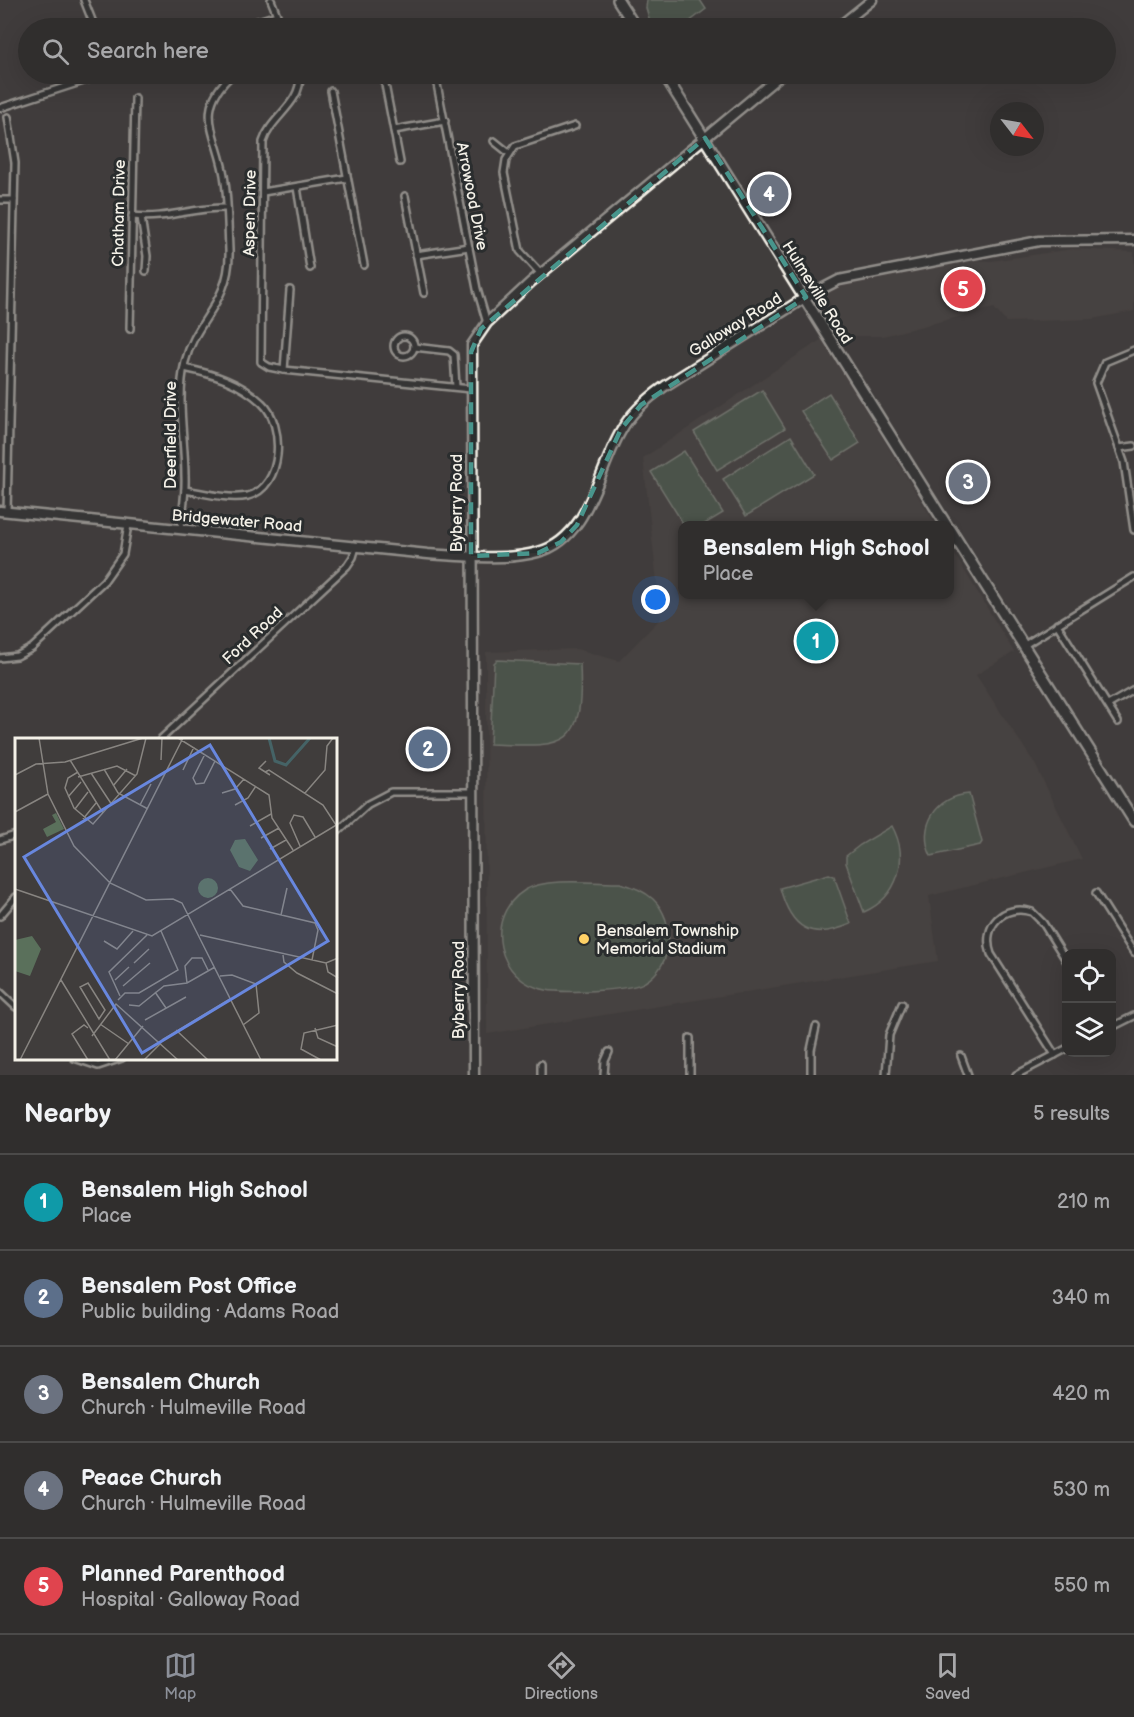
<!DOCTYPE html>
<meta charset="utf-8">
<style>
:root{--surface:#302e2d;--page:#3c3a39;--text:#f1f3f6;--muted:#a8a8aa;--line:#4b4a49;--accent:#8c9099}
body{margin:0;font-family:"Balsamiq Sans",sans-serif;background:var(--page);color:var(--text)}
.controls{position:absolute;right:18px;bottom:18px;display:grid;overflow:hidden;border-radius:12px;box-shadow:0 6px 24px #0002}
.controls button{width:54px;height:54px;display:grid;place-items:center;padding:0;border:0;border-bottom:2px solid var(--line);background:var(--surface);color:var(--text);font:30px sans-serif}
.compass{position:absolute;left:990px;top:102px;width:54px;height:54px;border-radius:50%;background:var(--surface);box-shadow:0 6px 24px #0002;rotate:121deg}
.you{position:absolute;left:656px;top:600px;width:21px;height:21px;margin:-15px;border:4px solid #fff;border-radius:50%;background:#1a73e8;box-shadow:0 0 0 9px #1a73e833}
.badge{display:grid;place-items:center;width:39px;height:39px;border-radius:50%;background:var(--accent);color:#fff;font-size:20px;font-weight:700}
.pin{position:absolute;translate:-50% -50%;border:3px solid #fff;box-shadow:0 2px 6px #0006}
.popup{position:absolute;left:678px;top:521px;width:276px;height:78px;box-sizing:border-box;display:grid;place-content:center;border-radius:12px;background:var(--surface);filter:drop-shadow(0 2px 4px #0005);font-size:20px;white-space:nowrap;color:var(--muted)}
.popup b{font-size:22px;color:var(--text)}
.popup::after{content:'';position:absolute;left:50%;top:100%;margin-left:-12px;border:12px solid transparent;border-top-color:var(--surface)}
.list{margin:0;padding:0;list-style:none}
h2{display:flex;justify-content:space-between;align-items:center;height:78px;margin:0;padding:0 24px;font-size:26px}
h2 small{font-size:20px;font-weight:400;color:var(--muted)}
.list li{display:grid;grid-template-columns:39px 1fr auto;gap:18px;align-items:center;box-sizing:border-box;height:96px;padding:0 24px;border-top:2px solid var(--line)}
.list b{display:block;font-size:22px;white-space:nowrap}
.list p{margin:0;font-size:20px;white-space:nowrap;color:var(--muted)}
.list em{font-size:20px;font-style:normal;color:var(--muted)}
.icon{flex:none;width:33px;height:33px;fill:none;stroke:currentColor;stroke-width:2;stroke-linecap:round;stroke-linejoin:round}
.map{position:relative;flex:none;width:1134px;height:1075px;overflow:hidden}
.search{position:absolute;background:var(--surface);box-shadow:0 6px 24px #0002;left:18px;right:18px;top:18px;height:66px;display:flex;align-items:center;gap:15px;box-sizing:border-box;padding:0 21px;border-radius:33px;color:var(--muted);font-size:22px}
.sheet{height:558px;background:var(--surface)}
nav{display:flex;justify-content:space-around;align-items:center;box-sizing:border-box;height:84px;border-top:2px solid var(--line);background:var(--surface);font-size:16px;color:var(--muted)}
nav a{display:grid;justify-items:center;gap:3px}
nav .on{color:var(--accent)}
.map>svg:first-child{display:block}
.built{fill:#504846}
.green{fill:#5a705b;stroke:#a7b0a2;stroke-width:1.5}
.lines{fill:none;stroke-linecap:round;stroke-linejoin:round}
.street-casing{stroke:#f4f1e8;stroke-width:10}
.secondary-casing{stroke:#f4f1e8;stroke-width:13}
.primary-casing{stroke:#f4f1e8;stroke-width:14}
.street{stroke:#2a2d2e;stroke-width:5}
.secondary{stroke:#2a2d2e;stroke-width:8}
.primary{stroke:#2a2d2e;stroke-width:9}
.marked{fill:none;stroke:#48958c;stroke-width:4.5;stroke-dasharray:12 8;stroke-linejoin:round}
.poi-dot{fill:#ffd166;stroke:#2a2d2e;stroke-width:2}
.labels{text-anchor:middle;stroke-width:6;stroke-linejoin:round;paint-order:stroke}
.street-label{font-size:16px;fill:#f4f1e8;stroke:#2a2d2e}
.poi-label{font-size:16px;fill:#f4f1e8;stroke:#2a2d2e;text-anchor:start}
.inset-river{fill:none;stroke:#456366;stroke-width:3}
.inset-road{fill:none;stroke:#888581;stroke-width:1.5}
.view{fill:#6887de;fill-opacity:0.15;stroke:#6887de;stroke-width:3}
.inset-edge{fill:none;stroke:#f4f1e8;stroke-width:3}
</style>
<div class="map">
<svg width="1134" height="1075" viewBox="0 0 1134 1075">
<rect width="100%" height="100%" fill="#403d3c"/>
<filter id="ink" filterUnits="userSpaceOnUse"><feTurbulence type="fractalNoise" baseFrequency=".0167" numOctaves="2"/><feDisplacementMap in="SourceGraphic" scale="12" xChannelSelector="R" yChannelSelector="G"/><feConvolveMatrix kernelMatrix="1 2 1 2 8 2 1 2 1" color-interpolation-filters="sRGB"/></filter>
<g filter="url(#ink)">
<g class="built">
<path d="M1072,249L1134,252V311L1092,319L1006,322L994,308L883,336H843L826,294L839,287L875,277L970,260L992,261Z"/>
<path d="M822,339L936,525L682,526V594H950V547L1014,652L976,675L1035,764L1082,859L929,896L938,961L487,1034L486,652L577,649L619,661L661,618L643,458Z"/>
</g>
<g class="green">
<path d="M647,0H700L706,9L681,28H652L646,8Z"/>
<path d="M762,390L785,428L717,470L694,432Z"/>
<path d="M829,393L860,443L833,460L801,411Z"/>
<path d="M791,436L814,474L746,516L723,479Z"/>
<path d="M684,451L723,513L703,525H684L651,472Z"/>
<path d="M497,660L580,664C584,750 566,747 490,744L494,663Z"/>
<path d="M969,794L982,842L980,845L931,856C917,827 936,796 969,794Z"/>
<path d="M892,826C910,859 898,897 864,912L846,863V856L860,845Z"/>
<path d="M829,874L834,876L851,924C811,941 791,929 780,888Z"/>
<path d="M620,883C632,886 643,890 653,899C676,921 674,965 645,982C632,991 563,993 546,990C497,982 482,917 525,890C546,877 595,883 620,883Z"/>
</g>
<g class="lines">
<g class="street-casing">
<g id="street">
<path d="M84,0L95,28"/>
<path d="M236,28L277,15L271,0"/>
<path d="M300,74C302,104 271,116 263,142L261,362L269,367L284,370L471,389"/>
<path d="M383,74L400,162"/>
<path d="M435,74L477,289L487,323"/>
<path d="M331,91L364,265"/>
<path d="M0,108L105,74"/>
<path d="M394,130L445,121"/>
<path d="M494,141L509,153"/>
<path d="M297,187L310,268"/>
<path d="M263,192L347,178"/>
<path d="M405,196L424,293"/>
<path d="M0,200H14"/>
<path d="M132,216C168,220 192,207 227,208"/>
<path d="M141,217L147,256L146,271"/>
<path d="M416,255L469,247"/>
<path d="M541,274L520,251L504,173L506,160L515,146L575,126"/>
<path d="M130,329L135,98"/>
<circle cx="404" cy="346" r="10"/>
<path d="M414,347L449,351L454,355L456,387"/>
<path d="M1134,350L1105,362L1096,383L1124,462L1134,530"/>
<path d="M184,368C213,374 240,382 262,403C285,424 284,487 248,496C229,500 204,493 185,490"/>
<path d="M284,370L290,290"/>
<path d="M1119,448L1134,446"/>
<path d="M7,512L15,163L8,117"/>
<path d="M181,530C182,512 186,494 185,476C185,439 176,399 185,362C196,318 231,303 229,250C228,227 228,204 225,182C220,136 190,112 233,74"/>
<path d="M1057,624L1118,722"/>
<path d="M1023,646L1134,577"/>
<path d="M0,658L17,656L32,648L104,581L123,554L128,525"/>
<path d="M1108,705L1134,690"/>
<path d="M161,739L347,566L353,557L356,547"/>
<path d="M336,833L368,804L391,792H473"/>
<path d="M0,840L16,835"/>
<path d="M1096,893L1134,953"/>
<path d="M0,916L16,897"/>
<path d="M0,992L16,1007"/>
<path d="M1112,1027L1134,1016"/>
<path d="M1055,1055L991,954C981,926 1004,903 1032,912L1043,923L1066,960"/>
<path d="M961,1056L968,1075"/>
<path d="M74,1058L98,1066L122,1058"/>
<path d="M541,1075V1064"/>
<path d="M604,1075L605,1061L609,1052"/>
<path d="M690,1075V1038"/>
<path d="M811,1075V1050L816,1027"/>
<path d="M886,1075L889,1035L902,1004"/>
<path d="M1016,1075L1066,1049"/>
</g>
</g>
<g class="secondary-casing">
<g id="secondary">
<path d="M837,28L872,0"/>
<path d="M0,511L428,554C461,556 507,561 538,552C589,539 598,470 621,431C631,412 648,398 665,386L806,297L839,280L1039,241L1134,240"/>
<path d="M474,1075L472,345L487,323L531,282L782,74"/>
</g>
</g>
<g class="primary-casing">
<g id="primary">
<path d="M618,0L636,28"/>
<path d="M664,74L947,526"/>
<path d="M950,529L1134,821"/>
</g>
</g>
<use href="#street" class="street"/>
<use href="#secondary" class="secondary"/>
<use href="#primary" class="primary"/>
</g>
</g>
<path d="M0 0H1134V1075H0ZM705,138L806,297L641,405L621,429L577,525L561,542L538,553L471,556V352L481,329Z" fill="#403d3c" fill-opacity=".55" fill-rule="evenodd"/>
<path class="marked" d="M705,138L806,297L641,405L621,429L577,525L561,542L538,553L471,556V352L481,329Z"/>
<circle class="poi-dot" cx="584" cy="939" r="6"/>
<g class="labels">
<g class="street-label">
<text transform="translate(473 196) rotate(79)" y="6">Arrowood Drive</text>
<text transform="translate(118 213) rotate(-89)" y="6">Chatham Drive</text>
<text transform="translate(249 213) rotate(-89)" y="6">Aspen Drive</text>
<text transform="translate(818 292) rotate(58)" y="6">Hulmeville Road</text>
<text transform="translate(735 324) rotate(-32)" y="6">Galloway Road</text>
<text transform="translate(170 435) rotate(-90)" y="6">Deerfield Drive</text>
<text transform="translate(456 503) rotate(-90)" y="6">Byberry Road</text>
<text transform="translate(237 520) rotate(5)" y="6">Bridgewater Road</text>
<text transform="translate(252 635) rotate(-43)" y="6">Ford Road</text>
<text transform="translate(458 990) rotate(-90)" y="6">Byberry Road</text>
</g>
<g class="poi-label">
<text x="596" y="936">Bensalem Township<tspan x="596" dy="18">Memorial Stadium</tspan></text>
</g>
</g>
<g transform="translate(15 738)">
<rect width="322" height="322" fill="#403d3c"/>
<path d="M41,75L49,91L32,99L28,91L41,84L37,77Z" fill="#5a705b"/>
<path d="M230,101L243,122L235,133L224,129L215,112L220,102ZM183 150a10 10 0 1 1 20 0a10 10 0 1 1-20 0ZM17,198L26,211L15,238L0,233V202Z" fill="#5a705b"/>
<path class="inset-river" d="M254,0L260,23L271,27L295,0"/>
<path class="inset-road" d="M24,0L33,56L59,108L95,145L131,162L158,161L167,165L246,322M163,0L254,57L257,80L278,112M190,16L178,40L181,46L189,45L200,23M55,22L88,75M146,22L147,0M251,23L244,30L255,37M89,31L103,55L133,71M168,32L179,9M63,34L53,40L50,50L59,70L78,86L122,36L131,0M250,34L254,32L308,67L321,87M76,35L97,67M0,37L21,26L50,24L128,0M63,39L102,28L121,38M98,48L112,31M207,55L220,51L229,41M290,55L310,32L312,8L318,0M53,59L66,44M125,67L136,46M220,67L233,60L241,48M60,71L73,54M0,74L33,56M68,81L81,65M235,88L256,76M246,100L264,90M285,108L275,85L279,77L288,79L300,99M255,111L271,102M0,151L137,198L323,86M215,151L228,168L300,185L303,192L297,222M266,177L272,150M185,197L311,225L323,220M89,203L102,211L118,193M268,217L269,224L282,235L323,256M119,225L134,211M311,225L313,234L323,240M205,238L217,237L241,246L244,275L228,287M46,242L95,322M100,242L114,229M73,245L90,272L84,281L65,249ZM172,245L170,228L177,220H187L193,232M108,248L135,225M140,254L151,270M105,258L94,234L132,197M103,262L110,255H124L163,232L146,193M114,267L124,268L149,248L172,245L200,229M130,282L171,259M85,286L114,306M73,290L69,287L57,296L73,322M300,290L303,300L323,309M161,292L193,322M77,298L101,266L163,322M147,302L215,261M5,322L168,0M100,322L128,288M129,322L146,305M306,322L286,311L289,295L323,287"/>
<path class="view" d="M195,7L313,203L127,315L9,119Z"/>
<rect width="322" height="322" class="inset-edge"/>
</g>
</svg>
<div class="controls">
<button><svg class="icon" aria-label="locate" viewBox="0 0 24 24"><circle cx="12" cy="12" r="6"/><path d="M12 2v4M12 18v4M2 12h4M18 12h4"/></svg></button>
<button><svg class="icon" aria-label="layers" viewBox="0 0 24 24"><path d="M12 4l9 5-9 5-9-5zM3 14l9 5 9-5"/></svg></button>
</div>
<svg class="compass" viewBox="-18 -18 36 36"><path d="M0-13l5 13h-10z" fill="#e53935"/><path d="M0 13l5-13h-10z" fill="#a8a8aa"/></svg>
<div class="you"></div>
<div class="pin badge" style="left:816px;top:641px;background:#0f9aa8">1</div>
<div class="popup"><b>Bensalem High School</b>Place</div>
<div class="pin badge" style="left:428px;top:749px;background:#5c6f8a">2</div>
<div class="pin badge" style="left:968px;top:482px;background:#6b7280">3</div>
<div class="pin badge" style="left:769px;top:194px;background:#6b7280">4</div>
<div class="pin badge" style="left:963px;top:289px;background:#e0444e">5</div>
<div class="search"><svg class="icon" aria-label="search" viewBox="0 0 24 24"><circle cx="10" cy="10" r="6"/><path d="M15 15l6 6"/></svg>Search here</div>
</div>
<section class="sheet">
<h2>Nearby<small>5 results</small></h2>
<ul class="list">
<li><span class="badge" style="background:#0f9aa8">1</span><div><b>Bensalem High School</b><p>Place</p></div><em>210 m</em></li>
<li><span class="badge" style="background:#5c6f8a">2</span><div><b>Bensalem Post Office</b><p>Public building · Adams Road</p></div><em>340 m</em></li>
<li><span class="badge" style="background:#6b7280">3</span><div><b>Bensalem Church</b><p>Church · Hulmeville Road</p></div><em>420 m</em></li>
<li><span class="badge" style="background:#6b7280">4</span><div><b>Peace Church</b><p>Church · Hulmeville Road</p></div><em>530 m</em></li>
<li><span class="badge" style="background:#e0444e">5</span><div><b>Planned Parenthood</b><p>Hospital · Galloway Road</p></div><em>550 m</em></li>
</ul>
</section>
<nav>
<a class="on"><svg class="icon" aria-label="map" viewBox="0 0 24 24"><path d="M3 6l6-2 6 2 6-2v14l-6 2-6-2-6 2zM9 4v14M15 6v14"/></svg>Map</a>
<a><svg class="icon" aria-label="directions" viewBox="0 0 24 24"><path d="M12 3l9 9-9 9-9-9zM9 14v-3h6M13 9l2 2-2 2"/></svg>Directions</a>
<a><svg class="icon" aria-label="saved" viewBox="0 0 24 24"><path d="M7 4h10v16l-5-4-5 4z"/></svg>Saved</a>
</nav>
